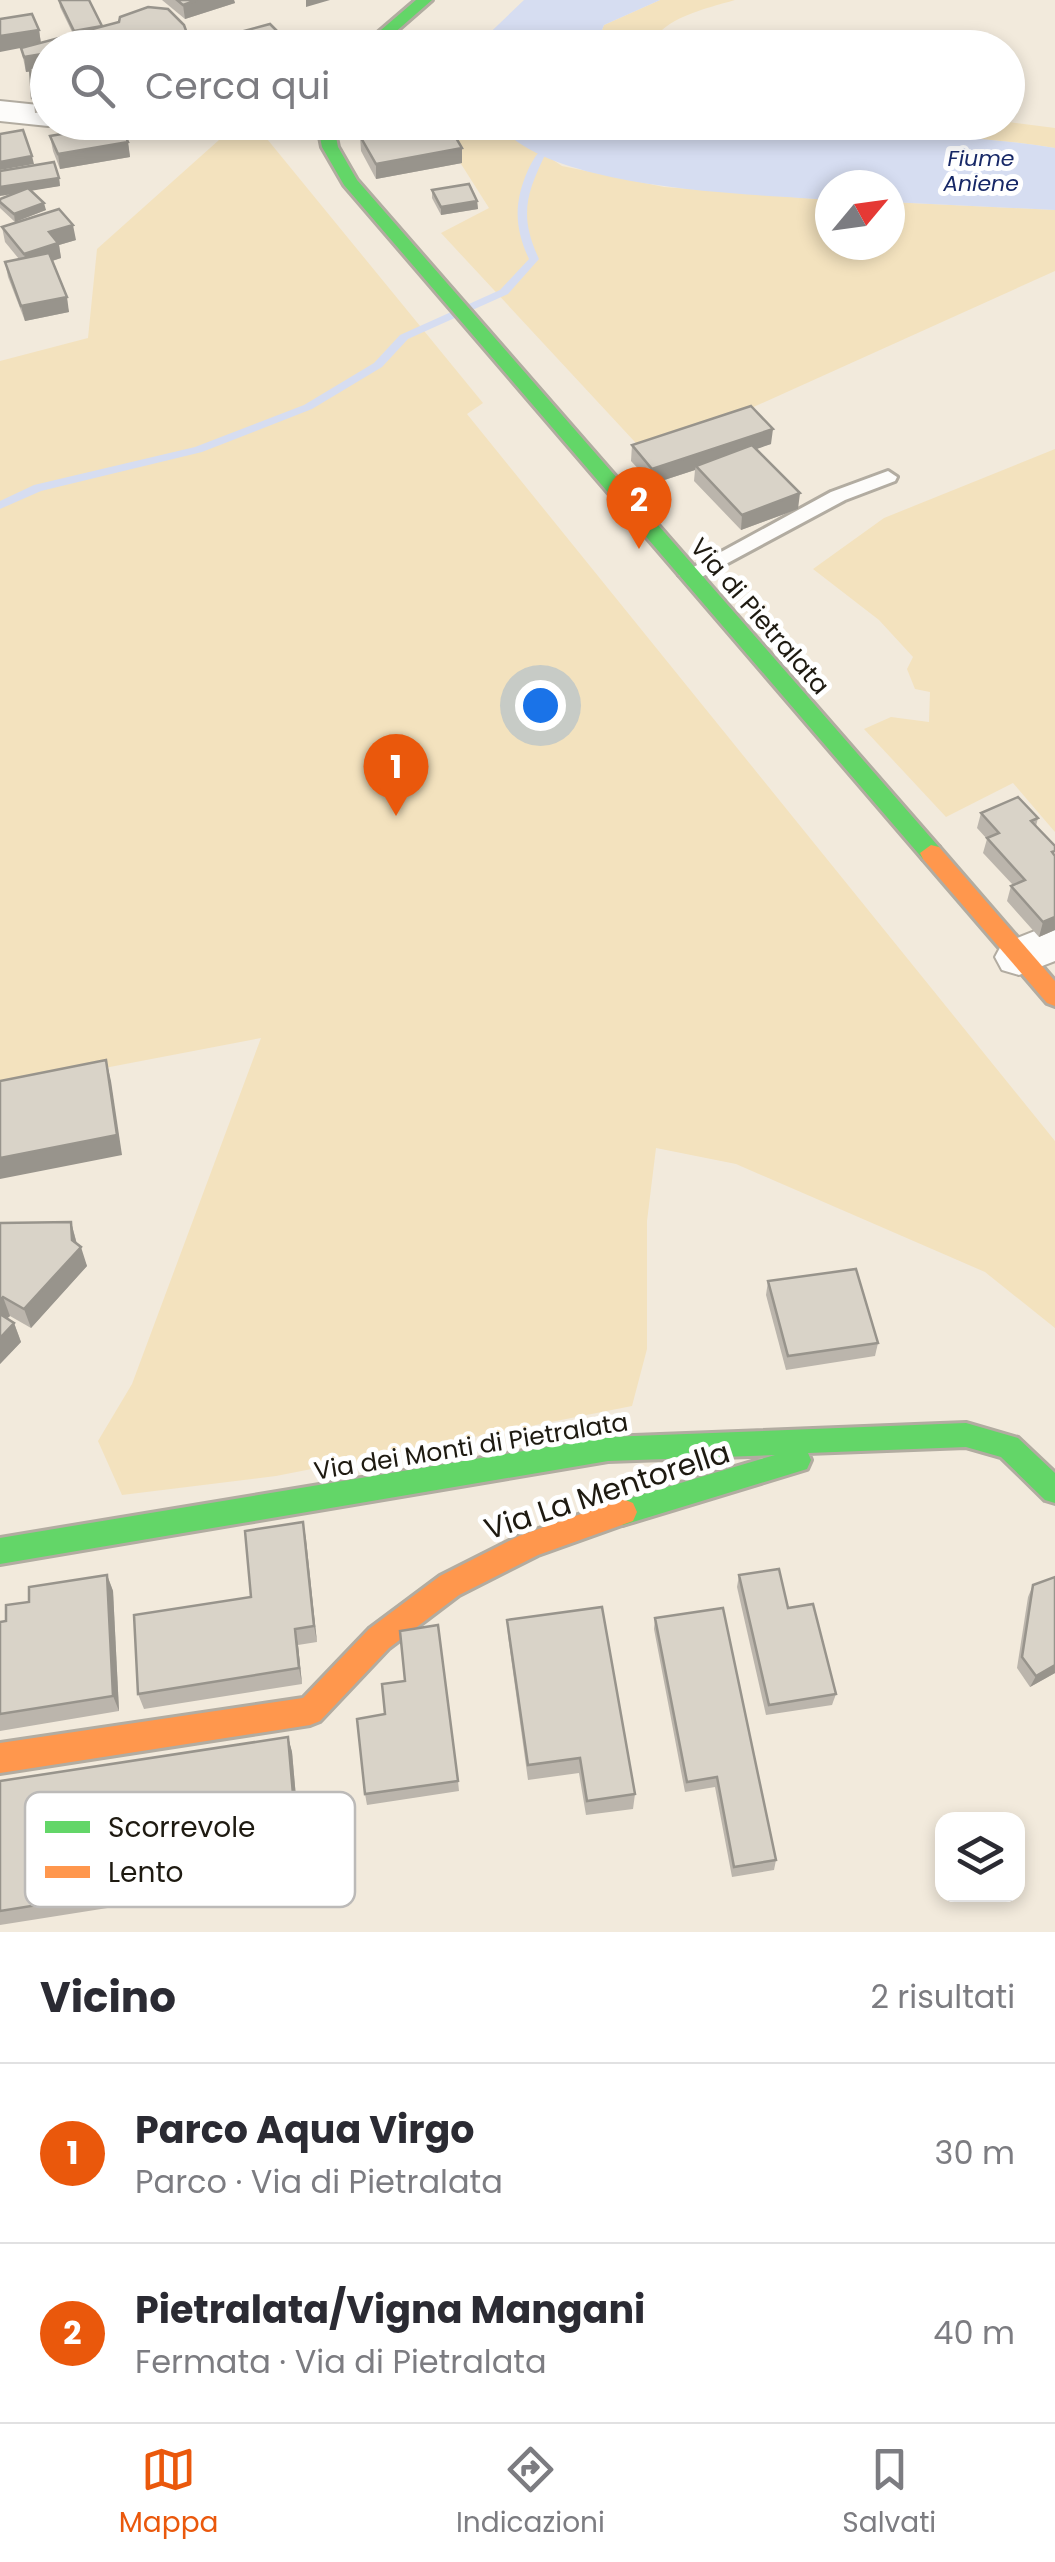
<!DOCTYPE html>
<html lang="it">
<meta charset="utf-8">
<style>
:root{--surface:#fff;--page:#f2f2f3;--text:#2b2b33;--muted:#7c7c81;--line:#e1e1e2;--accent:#ea580c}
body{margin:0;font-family:Poppins,sans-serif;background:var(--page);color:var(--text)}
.controls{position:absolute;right:30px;bottom:30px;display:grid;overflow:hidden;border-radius:20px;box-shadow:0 5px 15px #0003}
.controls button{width:90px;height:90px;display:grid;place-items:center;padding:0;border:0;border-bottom:2px solid var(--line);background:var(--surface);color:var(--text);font:50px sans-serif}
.compass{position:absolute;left:815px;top:170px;width:90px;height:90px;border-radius:50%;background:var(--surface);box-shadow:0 5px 15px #0003;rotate:61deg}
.you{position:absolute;left:540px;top:705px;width:35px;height:35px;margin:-25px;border:8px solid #fff;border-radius:50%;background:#1a73e8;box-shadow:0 0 0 15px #1a73e833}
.badge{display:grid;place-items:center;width:65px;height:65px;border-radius:50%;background:var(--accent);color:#fff;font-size:32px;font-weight:700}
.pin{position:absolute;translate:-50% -82px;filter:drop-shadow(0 2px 5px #0008)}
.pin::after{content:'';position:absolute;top:52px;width:35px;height:30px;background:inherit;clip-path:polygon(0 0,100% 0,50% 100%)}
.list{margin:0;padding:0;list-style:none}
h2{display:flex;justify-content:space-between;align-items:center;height:130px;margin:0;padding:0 40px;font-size:42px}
h2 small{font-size:32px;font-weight:400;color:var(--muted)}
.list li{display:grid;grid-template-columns:65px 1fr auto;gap:30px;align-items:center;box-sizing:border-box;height:180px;padding:0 40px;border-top:2px solid var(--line)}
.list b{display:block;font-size:38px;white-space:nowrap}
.list p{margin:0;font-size:32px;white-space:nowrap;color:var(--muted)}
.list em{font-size:32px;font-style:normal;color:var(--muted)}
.icon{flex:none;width:55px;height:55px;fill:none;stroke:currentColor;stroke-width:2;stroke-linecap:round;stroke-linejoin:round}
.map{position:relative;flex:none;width:1055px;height:1932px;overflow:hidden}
.search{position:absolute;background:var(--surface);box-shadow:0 5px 15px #0003;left:30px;right:30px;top:30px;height:110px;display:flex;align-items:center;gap:25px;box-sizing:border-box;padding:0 35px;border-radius:55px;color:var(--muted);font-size:38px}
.sheet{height:490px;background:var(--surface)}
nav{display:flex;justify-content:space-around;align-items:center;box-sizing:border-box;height:140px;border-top:2px solid var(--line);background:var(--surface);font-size:28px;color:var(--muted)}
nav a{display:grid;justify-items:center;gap:5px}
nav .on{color:var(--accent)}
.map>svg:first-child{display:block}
.green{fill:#f3e2be}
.water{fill:#d6ddf1}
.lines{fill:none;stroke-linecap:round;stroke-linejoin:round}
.stream{fill:#d6ddf1;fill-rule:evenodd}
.lane-casing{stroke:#b2aca1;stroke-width:6}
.street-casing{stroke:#b2aca1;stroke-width:4}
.fast-casing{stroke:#b2aca1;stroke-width:6}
.slow-casing{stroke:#b2aca1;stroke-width:6}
.lane{fill:#fdfcfa;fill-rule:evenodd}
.street{fill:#fdfcfa;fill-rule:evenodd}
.fast{fill:#63d668;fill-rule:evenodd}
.slow{fill:#ff974d;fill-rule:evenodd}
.wall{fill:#bbb5ac}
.shaded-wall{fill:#98948c}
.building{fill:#d9d3c8;stroke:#98948c;stroke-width:2.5}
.labels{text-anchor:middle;stroke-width:10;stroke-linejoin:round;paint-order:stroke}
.far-water-label{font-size:22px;font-style:italic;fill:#172867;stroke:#fff}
.street-label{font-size:25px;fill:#1e1a11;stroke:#fff}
.near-street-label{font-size:30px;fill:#1e1a11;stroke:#fff}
.key{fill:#fff;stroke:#bcbab8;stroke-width:2.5}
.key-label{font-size:28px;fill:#1e1a11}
</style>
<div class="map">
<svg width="1055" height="1932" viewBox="0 0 1055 1932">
<rect width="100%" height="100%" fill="#f2eadc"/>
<g class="green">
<path d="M660,0H735C705,9 663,17 649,47L595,48L604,25Z"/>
<path d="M1008,122L1055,128V148C933,128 810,139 688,123Z"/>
<path d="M238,123H254L483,403L467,414L1055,1141V1328L985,1272L736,1164L656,1148L647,1221V1349L632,1406L276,1476L122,1495L98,1441L132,1384L261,1038L0,1088V361L88,338L97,249Z"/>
<path d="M435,123H498L562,166L664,187L830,200V245H890V202L1055,210V271L647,455L441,233L489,208Z"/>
<path d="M1055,449V832L1013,783L946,817L864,729L891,717L929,722L930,692L915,689L907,669L913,657L879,620L813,569L884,518Z"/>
</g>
<g class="water">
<path d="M524,0H660L604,25L595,47H475Z"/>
<path d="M688,123C810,139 933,128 1055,148V210L890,202V185H830V200C752,194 545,190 498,123Z"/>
</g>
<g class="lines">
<path class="stream" d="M541,150L546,153C526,194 519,216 539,259L508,294L408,339L382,367L312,409L202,452L41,491L0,509V501L34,485L195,447L304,405L374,363L400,335L500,290L529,259C514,227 514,202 528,170C532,162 535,156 541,150Z"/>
<g class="lane-casing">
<path id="lane" d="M888,471L897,477L895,481L845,500L696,580L689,581L679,575L831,492Z"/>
</g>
<g class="street-casing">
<g id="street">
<path d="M0,101L48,106V122H60L48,126L0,121Z"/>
<path d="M1055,923V961L1019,975L1002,970L995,957L1002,944Z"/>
</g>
</g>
<g class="fast-casing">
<g id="fast">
<path d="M416,0H432L377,48H360Z"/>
<path d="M317,122H333L338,147L357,180L939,847L942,853L939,859H923L344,185L322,147Z"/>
<path d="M966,1423L1018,1438L1055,1473V1503L1045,1500L1001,1457L966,1447L808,1453L811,1460L807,1469L623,1525L613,1521L609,1512L613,1503L775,1455L608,1461L0,1564V1538L608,1437Z"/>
</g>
</g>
<g class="slow-casing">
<g id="slow">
<path d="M931,845L939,847L1055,981V1006L1047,1003L923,859L920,853Z"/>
<path d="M623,1499L633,1503L637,1512L633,1521L538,1555L459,1595L389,1648L320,1721L310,1725L0,1773V1743L303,1698L369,1629L440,1576L519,1536Z"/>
</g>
</g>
<use href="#lane" class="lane"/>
<use href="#street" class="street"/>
<use href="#fast" class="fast"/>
<use href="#slow" class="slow"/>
</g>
<g class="wall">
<path d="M59,0L102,26L190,42L205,48H48V112L35,113L31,71L26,72L21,48L39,30L41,43L73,34L60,7Z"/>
<path d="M162,0H234L235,3L185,19Z"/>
<path d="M50,136L128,142L130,157L60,169L53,151Z"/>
<path d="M360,136L444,138L462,163L376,179L361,151Z"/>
<path d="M59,178L60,186L31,190L46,210L15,222L0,208V199L15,193L0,196Z"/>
<path d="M432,190L477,201L478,209L441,215L432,198Z"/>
<path d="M2,227L76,240L59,245L61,258L52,261L69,312L25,321L8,277L5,262L19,259L5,242Z"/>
<path d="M771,444L756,449L798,509L741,530L694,481L695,470L652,484L631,461L632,445Z"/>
<path d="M981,813L1038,818L1036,826L1055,930L1039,937L1007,901L1011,886L1013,885L983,853L987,839L977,828Z"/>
<path d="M71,1222L77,1244L87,1266L31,1328L10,1316L7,1318L14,1323L21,1342L0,1364V1223Z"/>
<path d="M768,1281L878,1343L875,1356L786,1370L766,1295Z"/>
<path d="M303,1522L317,1642L298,1645L302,1684L144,1709L138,1694L251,1597Z"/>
<path d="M107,1575L113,1591L119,1711L0,1731V1622L6,1621L29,1602Z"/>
<path d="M739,1575L788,1608L836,1694L832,1705L766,1715L737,1587Z"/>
<path d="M1033,1585L1055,1673L1030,1687L1017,1668L1028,1597Z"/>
<path d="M655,1618L776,1860L774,1870L732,1877L715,1787L685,1792L654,1629Z"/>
<path d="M507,1620L635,1794L633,1809L586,1815L579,1773L528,1780L508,1636Z"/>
<path d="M288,1737L292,1752L303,1877L0,1925V1781Z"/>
<path d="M458,1781L459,1791L367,1805L365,1794Z"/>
</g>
<g class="shaded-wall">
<path d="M197,0H234L235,3L185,19L183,5Z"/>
<path d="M306,0H330L306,7Z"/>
<path d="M39,30L41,44L0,52V36Z"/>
<path d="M286,40L287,48H260Z"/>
<path d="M124,43L125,48H90Z"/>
<path d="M48,53V69L26,72L24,57Z"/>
<path d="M128,142L130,157L60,169L58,154Z"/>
<path d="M462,148V163L376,179V164Z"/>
<path d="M32,156L34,164L0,170V162Z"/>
<path d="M59,178L60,186L0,196V187Z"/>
<path d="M477,201L478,209L441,215V207Z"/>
<path d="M44,203L46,210L15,222L14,214Z"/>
<path d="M73,225L76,240L59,245L61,258L27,269L24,254L49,232Z"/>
<path d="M67,297L69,312L25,321L21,306Z"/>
<path d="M773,429L771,444L698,469L696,466L695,470L652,484V469Z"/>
<path d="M800,493L798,509L741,530L742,515Z"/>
<path d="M1055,917V930L1039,937L1043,922Z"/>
<path d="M106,1060L111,1081L122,1155L0,1179V1158Z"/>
<path d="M71,1222L76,1241L77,1251L81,1247L87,1266L31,1328L24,1309L72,1240Z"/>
<path d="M3,1297L10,1316L0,1325V1300Z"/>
<path d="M14,1323L21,1342L0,1364V1338Z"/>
<path d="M303,1522L306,1539L317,1642L314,1626Z"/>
<path d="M107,1575L113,1591L119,1711L113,1696Z"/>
<path d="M295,1629L298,1645L302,1684L299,1668Z"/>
<path d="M1055,1665V1673L1030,1687L1036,1676Z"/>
<path d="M288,1737L292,1752L303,1877L299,1863Z"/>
</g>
<g class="building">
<path d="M59,0H89L102,26L74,31Z"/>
<path d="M177,0H197L183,5Z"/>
<path d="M148,7L168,9L184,25L189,39L165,48H129L124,43L90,48H48V53L24,57L21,48L119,22L120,17Z"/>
<path d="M32,14L39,30L0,36V19Z"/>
<path d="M270,24L286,40L260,48H222L214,39Z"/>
<path d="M200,39L205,48H162Z"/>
<path d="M48,66V97L32,98L30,68Z"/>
<path d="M435,122L444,138L455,136L462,148L376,164L360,136Z"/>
<path d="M120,124L128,142L58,154L50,136Z"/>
<path d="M23,130L32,156L0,162V134Z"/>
<path d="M54,162L59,178L0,187V171Z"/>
<path d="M469,184L477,201L441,207L432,190Z"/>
<path d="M28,188L44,203L14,214L0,202V199Z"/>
<path d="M59,209L73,225L49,232L58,243L24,254L2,227Z"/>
<path d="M49,253L67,297L21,306L5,262Z"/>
<path d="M751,406L773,429L652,469L632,445Z"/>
<path d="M752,445L800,493L742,515L696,466Z"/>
<path d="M1018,797L1038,818L1031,821L1055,846V851L1052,852L1055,856V917L1043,922L1011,886L1025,880L987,838L999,833L981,813Z"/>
<path d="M106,1060L117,1135L0,1158V1081Z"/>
<path d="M71,1222L72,1240L81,1247L24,1309L3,1297L0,1300V1223Z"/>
<path d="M856,1269L878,1343L788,1356L768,1281Z"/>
<path d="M0,1314L14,1323L0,1338Z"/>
<path d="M303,1522L314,1626L295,1629L299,1668L138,1694L134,1615L251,1597L245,1531Z"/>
<path d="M779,1569L788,1608L813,1604L836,1694L769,1705L739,1575Z"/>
<path d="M107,1575L113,1696L0,1714V1622L6,1621V1605L29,1602V1587Z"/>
<path d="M1055,1577V1665L1036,1676L1022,1657L1033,1585Z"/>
<path d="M602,1607L635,1794L587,1801L580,1758L528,1765L507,1620Z"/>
<path d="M723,1608L776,1860L734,1867L717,1777L687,1782L655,1618Z"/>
<path d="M438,1625L458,1781L365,1794L357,1719L385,1714L382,1684L405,1681L400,1631Z"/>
<path d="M288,1737L299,1863L0,1911V1781Z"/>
</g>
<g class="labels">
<g class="far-water-label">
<text x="981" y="166">Fiume<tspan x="981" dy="25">Aniene</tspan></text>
</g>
<g class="street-label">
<text transform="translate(760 616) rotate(49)" y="9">Via di Pietralata</text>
<text transform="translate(471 1446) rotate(-9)" y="9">Via dei Monti di Pietralata</text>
</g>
<g class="near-street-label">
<text transform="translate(607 1491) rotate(-18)" y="10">Via La Mentorella</text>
</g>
</g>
<rect x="25" y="1792" width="330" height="115" rx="15" class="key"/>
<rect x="45" y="1821" width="45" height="12" fill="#63d668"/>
<rect x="45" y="1866" width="45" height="12" fill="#ff974d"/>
<g class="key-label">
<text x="108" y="1837">Scorrevole</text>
<text x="108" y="1882">Lento</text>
</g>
</svg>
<div class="controls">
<button><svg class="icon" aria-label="layers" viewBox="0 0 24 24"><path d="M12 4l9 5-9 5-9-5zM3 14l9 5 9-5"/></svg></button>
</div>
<svg class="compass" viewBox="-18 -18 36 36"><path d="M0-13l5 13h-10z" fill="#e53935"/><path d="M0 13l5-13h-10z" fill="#7c7c81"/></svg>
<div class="you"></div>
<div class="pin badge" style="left:396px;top:816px">1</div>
<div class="pin badge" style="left:639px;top:549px">2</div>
<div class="search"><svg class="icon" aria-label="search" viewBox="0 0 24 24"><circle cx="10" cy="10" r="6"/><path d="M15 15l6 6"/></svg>Cerca qui</div>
</div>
<section class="sheet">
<h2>Vicino<small>2 risultati</small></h2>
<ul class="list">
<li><span class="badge">1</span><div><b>Parco Aqua Virgo</b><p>Parco · Via di Pietralata</p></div><em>30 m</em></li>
<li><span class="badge">2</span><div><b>Pietralata/Vigna Mangani</b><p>Fermata · Via di Pietralata</p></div><em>40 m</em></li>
</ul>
</section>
<nav>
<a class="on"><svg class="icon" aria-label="map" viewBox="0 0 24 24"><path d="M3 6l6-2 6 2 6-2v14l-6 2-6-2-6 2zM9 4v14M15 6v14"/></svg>Mappa</a>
<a><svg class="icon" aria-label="directions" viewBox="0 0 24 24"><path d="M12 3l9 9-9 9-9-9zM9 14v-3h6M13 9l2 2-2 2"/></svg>Indicazioni</a>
<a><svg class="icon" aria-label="saved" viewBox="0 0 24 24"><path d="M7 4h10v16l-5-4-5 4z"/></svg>Salvati</a>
</nav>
